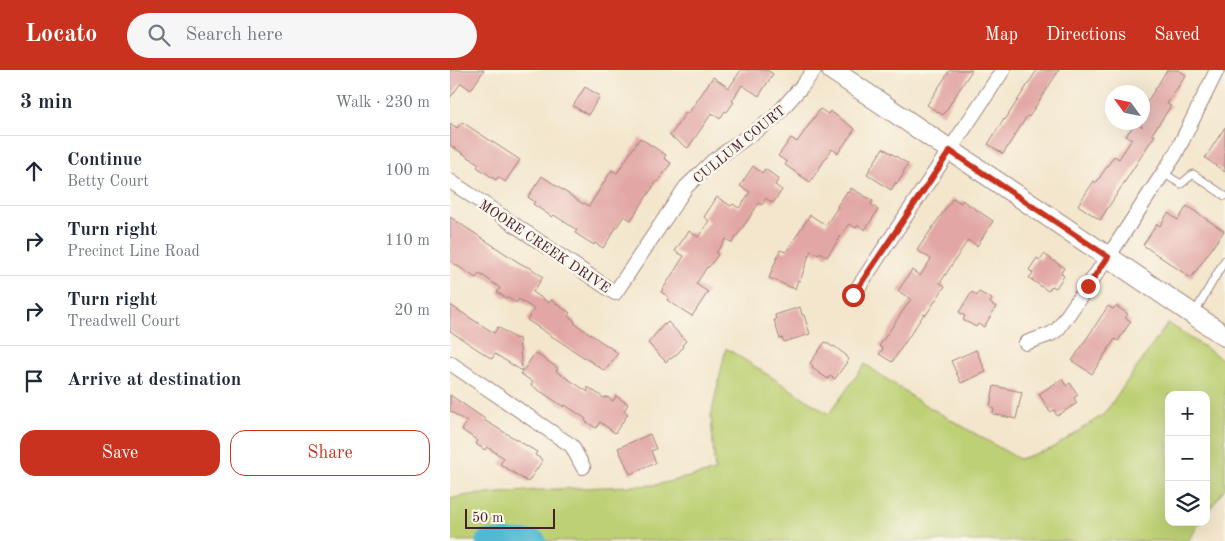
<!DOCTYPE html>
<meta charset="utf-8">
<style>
:root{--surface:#fff;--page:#f6f6f7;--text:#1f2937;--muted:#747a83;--line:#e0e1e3;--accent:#c8321e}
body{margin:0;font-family:"Old Standard TT",serif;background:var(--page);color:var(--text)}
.controls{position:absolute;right:15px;bottom:15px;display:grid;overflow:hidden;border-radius:10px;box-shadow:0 5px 20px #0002}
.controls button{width:45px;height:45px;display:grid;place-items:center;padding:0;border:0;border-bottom:1px solid var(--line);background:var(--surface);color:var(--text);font:25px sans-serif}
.compass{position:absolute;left:655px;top:15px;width:45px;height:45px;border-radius:50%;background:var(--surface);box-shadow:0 5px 20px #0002;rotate:303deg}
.scale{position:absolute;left:15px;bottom:12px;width:90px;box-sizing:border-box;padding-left:5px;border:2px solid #4a1f2b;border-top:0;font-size:14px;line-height:18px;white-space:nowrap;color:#4a1f2b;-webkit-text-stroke:4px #fbf7ec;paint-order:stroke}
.stop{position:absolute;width:15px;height:15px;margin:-11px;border:4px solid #c8321e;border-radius:50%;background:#fff}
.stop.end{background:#c8321e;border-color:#fff;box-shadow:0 1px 5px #0008}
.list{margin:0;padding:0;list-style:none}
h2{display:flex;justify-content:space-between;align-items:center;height:65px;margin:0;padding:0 20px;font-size:21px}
h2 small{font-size:16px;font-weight:400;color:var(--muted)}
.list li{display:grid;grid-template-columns:32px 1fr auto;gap:15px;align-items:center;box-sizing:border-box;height:70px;padding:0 20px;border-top:1px solid var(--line)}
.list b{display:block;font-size:19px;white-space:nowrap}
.list p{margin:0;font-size:16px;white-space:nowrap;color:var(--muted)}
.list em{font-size:16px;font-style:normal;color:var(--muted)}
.actions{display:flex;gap:10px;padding:15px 20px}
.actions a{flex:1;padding:11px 0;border:1px solid var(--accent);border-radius:15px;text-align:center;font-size:18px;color:var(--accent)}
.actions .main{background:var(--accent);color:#fff}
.icon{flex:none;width:28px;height:28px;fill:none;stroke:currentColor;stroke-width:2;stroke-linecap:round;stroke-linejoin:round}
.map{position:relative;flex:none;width:775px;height:471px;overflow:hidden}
header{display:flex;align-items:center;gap:30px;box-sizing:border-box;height:70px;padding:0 25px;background:var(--accent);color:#fff}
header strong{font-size:24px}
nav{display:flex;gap:28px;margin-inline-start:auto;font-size:18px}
.search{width:350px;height:45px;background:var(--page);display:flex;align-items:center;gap:12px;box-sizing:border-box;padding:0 18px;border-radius:28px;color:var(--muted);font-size:19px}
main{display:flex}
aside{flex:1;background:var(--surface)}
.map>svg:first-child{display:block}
.green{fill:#bdd074;stroke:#847850}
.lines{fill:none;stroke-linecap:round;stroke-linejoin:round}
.river{stroke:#53b9d2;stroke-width:21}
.building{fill:#e2a7a5}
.service-casing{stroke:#9e827c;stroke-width:9}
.minor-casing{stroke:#9e827c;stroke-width:16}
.secondary-casing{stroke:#9e827c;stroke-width:22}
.service{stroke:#fff;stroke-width:7}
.minor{stroke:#fff;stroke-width:14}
.secondary{stroke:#fff;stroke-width:20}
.route{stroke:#c8321e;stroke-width:6}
.labels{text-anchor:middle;stroke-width:5;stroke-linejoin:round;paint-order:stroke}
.street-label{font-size:14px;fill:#4a1f2b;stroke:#fbf7ec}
</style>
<header>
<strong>Locato</strong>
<div class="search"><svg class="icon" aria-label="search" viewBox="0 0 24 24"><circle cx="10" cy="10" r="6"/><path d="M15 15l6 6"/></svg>Search here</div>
<nav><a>Map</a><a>Directions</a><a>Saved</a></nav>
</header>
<main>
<aside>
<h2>3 min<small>Walk · 230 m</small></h2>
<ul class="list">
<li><svg class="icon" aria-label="ahead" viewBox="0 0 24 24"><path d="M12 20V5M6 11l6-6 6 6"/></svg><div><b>Continue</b><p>Betty Court</p></div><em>100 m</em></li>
<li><svg class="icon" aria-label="right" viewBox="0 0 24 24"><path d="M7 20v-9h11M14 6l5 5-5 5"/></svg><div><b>Turn right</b><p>Precinct Line Road</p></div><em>110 m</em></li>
<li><svg class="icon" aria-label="right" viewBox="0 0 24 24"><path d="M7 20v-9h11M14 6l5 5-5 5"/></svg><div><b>Turn right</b><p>Treadwell Court</p></div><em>20 m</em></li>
<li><svg class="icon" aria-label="arrive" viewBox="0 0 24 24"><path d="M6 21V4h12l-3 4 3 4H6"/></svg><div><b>Arrive at destination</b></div></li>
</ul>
<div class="actions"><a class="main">Save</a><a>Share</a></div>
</aside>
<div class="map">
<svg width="775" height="471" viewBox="0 0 775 471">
<rect width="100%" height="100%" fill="#fbf7ec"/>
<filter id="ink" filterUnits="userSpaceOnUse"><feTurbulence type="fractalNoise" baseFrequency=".02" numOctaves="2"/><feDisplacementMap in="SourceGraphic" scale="10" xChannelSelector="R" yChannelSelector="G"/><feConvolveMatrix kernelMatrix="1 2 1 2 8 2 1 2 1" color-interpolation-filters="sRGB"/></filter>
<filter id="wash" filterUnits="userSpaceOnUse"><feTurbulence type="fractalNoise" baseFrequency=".0096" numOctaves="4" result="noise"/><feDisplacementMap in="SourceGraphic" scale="20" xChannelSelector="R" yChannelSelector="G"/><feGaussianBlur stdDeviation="1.12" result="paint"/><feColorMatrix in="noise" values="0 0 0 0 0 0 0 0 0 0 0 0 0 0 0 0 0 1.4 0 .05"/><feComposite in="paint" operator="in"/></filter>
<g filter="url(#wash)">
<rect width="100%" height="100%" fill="#f3e6cc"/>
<path class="green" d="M718,253L775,291V418L756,445V325H719V452H751L738,471H0V429L19,425L106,419L205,415L265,401L261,346L276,278L379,344L415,294L467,330L569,389L601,379L654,344Z"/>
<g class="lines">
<path class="river" d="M36,471L61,470L86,471"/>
</g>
<g id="blocks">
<g class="building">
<path d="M0,0H34L21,20L11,13L0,28Z"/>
<path d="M291,0H317L323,4L309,26L292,15L282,31L284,32L277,42L275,41L270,49L262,43L238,78L220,66L236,42L238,44L263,7L279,18Z"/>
<path d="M500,0H522L493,45L477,35Z"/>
<path d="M587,0H609L579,47L577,46L553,84L538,74L554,49L555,50Z"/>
<path d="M717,0H728L736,5L717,34L721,36L702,64L705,65L650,150L628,135L644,111L646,113L664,86L669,89L682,69L676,66L685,53L692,57V40Z"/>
<path d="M135,17L150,26L138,45L123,36Z"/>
<path d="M370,39L378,44L380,41L405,59L388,83L382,79L360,112L335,95L337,92L328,86L341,68L347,72Z"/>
<path d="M12,52L70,90L55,112L48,107L46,110L27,97L29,94L0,75V53L7,58Z"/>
<path d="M775,57V102L755,88Z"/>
<path d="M190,68L216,85L214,88L221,93L208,112L207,111L181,150L174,146L153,178L145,173L144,175L125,163L127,160L104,145L102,147L83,134L85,132L78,127L92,106L133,134L134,133L139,136L162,100L167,103Z"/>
<path d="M433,78L458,94L453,102L454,103L447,114L446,112L441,120L417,104Z"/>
<path d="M303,96L312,103L315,99L329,109L325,115L332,120L323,133L316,128L312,135L309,133L282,173L276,169L266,183L268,185L259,197H257L246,214L258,222L242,246L217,230L219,227L211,222L234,186L225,181L239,161L248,167L259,151L254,147L267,127L281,136L283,134L289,138L290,137L300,122L290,116Z"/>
<path d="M401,118L423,131L421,134L428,140L415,160L408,155L406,158L399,154L398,155L377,187L370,182L368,185L361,180L350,211L348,210L345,219L319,208L330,180L336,182L360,145L376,155L388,137L387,136L397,122L398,123Z"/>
<path d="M503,128L511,133L512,130L543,151L527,176L518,170L490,213L495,216L476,245L474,244L442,292L429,284L433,279L429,276L461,229L448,221L462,200L470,206L481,189L467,180Z"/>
<path d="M737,136L774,161L741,208L693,175L707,154L710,156L718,143L728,150Z"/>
<path d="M0,147L68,192L77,197L78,196L93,207L83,222L99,233L101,230L120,243L118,246L125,251L124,253L168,283L155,301L77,250L84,239L69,229L66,233L57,227L56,228L47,222L50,218L35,207L29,204L26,208L0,191Z"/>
<path d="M594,184L614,198L611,203L614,206L606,218L602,216L598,221L579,208L583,203L579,200L587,188L590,190Z"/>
<path d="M522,222L527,226L529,222L542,229L540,233L546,237L534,257L528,254L526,257L513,250L515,246L509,242Z"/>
<path d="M0,235L44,263L48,257L66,269L69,268L72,301L45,284L42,289L0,261Z"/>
<path d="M658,236L663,239L666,236L678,244L675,248L681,251L668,271L665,269L642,304L622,291Z"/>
<path d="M350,237L352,245H354L360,264L334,272L332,268L330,269L324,250H326L325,245Z"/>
<path d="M218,252L236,271L232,275L233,277L228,283L221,289L220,288L216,292L198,273L214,254L215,255Z"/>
<path d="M375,272L383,277L384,276L397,286L396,287L399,289L385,309L380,306L378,309L362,298L363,296L360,293Z"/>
<path d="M526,280L536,302L511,313L501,291Z"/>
<path d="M85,283L108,298L106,301L138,322V317L154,328L157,327L163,331L166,326L178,334L174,341L178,344L165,363L150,352L146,358L135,351L136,349L115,335L114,337L81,315L83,312L71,304Z"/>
<path d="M612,309L616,316L620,313L628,325L624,328L627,333L607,346L604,340L600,342L589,324Z"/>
<path d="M544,316L572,322L566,349L543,344L544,338L540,337Z"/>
<path d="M0,325L35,349L34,350L87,382L85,385L93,390L78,412L50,394L54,388L37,377L35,380L26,374L28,371L12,360L17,352L0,341Z"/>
<path d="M200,364L206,379L201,381L206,393L180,404L168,378Z"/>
</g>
</g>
</g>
<g filter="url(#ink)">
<use href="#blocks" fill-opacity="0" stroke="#9e827c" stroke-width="1"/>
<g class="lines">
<g class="service-casing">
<g id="service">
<path d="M713,103L731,114L743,104L775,126"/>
<path d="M745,242L775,190"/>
</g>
</g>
<g class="minor-casing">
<g id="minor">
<path d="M0,111L165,223L236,117L263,91L324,48L352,16L364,0"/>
<path d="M403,225L553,0"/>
<path d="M576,273L601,264L608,259L658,187L725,85L767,0"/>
<path d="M0,293L122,376L133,397"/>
</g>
</g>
<g class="secondary-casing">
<path id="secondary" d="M382,0L775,266"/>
</g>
<use href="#service" class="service"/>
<use href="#minor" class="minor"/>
<use href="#secondary" class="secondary"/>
</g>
</g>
<g class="lines" filter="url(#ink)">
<path class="route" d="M403,225L500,81L658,187L638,216"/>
</g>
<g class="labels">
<g class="street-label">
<text transform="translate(289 74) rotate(-39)" y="5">CULLUM COURT</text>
<text transform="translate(95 176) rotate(34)" y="5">MOORE CREEK DRIVE</text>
</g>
</g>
</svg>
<div class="controls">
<button>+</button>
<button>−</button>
<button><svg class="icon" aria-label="layers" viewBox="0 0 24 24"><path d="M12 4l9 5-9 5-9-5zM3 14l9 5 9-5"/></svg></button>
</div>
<svg class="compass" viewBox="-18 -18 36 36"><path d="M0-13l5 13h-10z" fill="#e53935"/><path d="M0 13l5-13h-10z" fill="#747a83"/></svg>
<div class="scale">50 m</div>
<div class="stop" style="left:403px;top:225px"></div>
<div class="stop end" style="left:638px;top:216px"></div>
</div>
</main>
